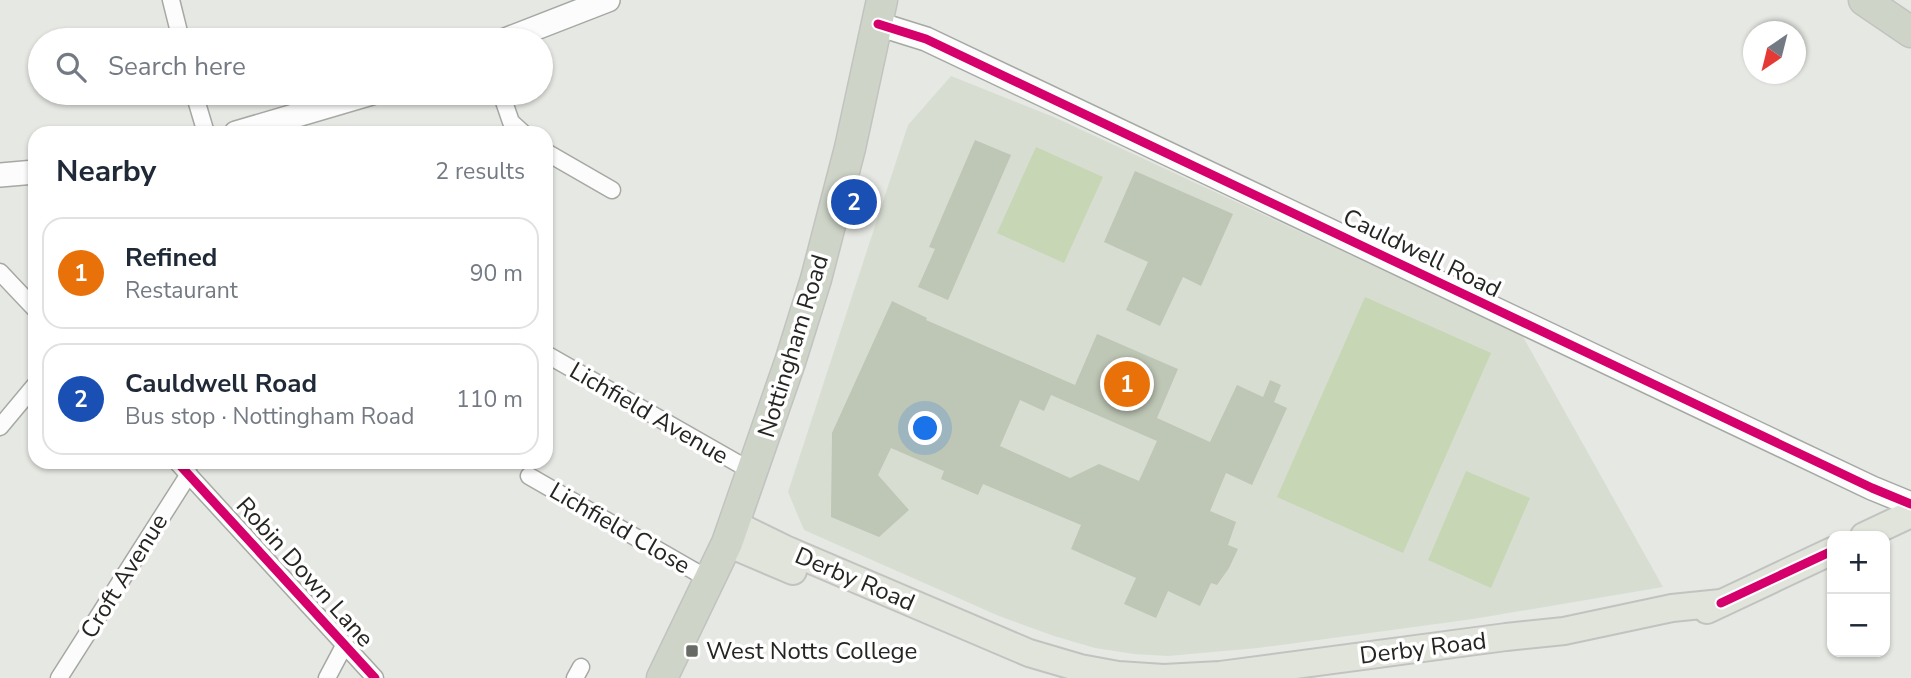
<!DOCTYPE html>
<meta charset="utf-8">
<style>
:root{--surface:#fff;--page:#f2f2f3;--text:#1f2937;--muted:#747a83;--line:#e0e1e3;--accent:#b45309}
body{margin:0;font-family:"Nunito Sans",sans-serif;background:var(--page);color:var(--text)}
.controls{position:absolute;right:21px;bottom:21px;display:grid;overflow:hidden;border-radius:14px;box-shadow:0 2px 5px #0004}
.controls button{width:63px;height:63px;display:grid;place-items:center;padding:0;border:0;border-bottom:2px solid var(--line);background:var(--surface);color:var(--text);font:35px sans-serif}
.compass{position:absolute;left:1743px;top:21px;width:63px;height:63px;border-radius:50%;background:var(--surface);box-shadow:0 2px 5px #0004;rotate:215deg}
.you{position:absolute;left:926px;top:429px;width:24px;height:24px;margin:-18px;border:5px solid #fff;border-radius:50%;background:#1a73e8;box-shadow:0 0 0 10px #1a73e833}
.badge{display:grid;place-items:center;width:46px;height:46px;border-radius:50%;background:var(--accent);color:#fff;font-size:23px;font-weight:700}
.pin{position:absolute;translate:-50% -50%;border:4px solid #fff;box-shadow:0 2px 7px #0006}
.list{margin:0;padding:0;list-style:none}
h2{display:flex;justify-content:space-between;align-items:center;height:91px;margin:0;padding:0 28px;font-size:30px}
h2 small{font-size:23px;font-weight:400;color:var(--muted)}
.list li{display:grid;grid-template-columns:46px 1fr auto;gap:21px;align-items:center;box-sizing:border-box;height:112px;margin:0 14px 14px;padding:0 14px;border:2px solid var(--line);border-radius:21px}
.list b{display:block;font-size:26px;white-space:nowrap}
.list p{margin:0;font-size:23px;white-space:nowrap;color:var(--muted)}
.list em{font-size:23px;font-style:normal;color:var(--muted)}
.icon{flex:none;width:38px;height:38px;fill:none;stroke:currentColor;stroke-width:2;stroke-linecap:round;stroke-linejoin:round}
.map{position:relative;flex:none;width:1911px;height:678px;overflow:hidden}
.search{position:absolute;background:var(--surface);box-shadow:0 2px 5px #0004;left:28px;top:28px;width:525px;height:77px;display:flex;align-items:center;gap:18px;box-sizing:border-box;padding:0 24px;border-radius:38px;color:var(--muted);font-size:26px}
.panel{position:absolute;background:var(--surface);box-shadow:0 2px 5px #0004;left:28px;top:126px;width:525px;height:343px;border-radius:21px}
.map>svg:first-child{display:block}
.built{fill:#d8ddd2}
.green{fill:#c7d6b4}
.building{fill:#bec6b5;fill-rule:evenodd}
.lines{fill:none;stroke-linecap:round;stroke-linejoin:round}
.street-casing{stroke:#a6a8a4;stroke-width:19}
.secondary-casing{stroke:#a6a8a4;stroke-width:26}
.primary-casing{stroke:#c2c3c0;stroke-width:30}
.highway-casing{stroke:#c2c3c0;stroke-width:33}
.street{stroke:#fbfcfb;stroke-width:16}
.secondary{stroke:#fbfcfb;stroke-width:23}
.primary{stroke:#e0e4db;stroke-width:26}
.highway{stroke:#ced4c8;stroke-width:30}
.cycleway-casing{stroke:#fff;stroke-width:13}
.cycleway{stroke:#d6006c;stroke-width:9}
.poi-dot{fill:#686a66;stroke:#fff;stroke-width:2.5}
.labels{text-anchor:middle;stroke-width:7;stroke-linejoin:round;paint-order:stroke}
.street-label{font-size:24px;fill:#242622;stroke:#fff}
.poi-label{font-size:24px;fill:#242622;stroke:#fff;text-anchor:start}
</style>
<div class="map">
<svg width="1911" height="678" viewBox="0 0 1911 678">
<rect width="100%" height="100%" fill="#e6e8e3"/>
<path class="built" d="M951,76L1056,118L1522,335L1663,587L1473,619L1258,648L1168,656L1134,654L1095,648L1054,636L999,616L804,530L788,492L908,125Z"/>
<g class="green">
<path d="M1036,147L1103,177L1064,263L997,233Z"/>
<path d="M1365,297L1491,353L1403,553L1277,497Z"/>
<path d="M1466,471L1530,498L1491,588L1428,560Z"/>
</g>
<g class="building">
<path d="M975,140L1011,155L948,300L918,287L935,249L929,247Z"/>
<path d="M1135,171L1233,214L1201,286L1183,277L1160,326L1126,310L1148,262L1104,242Z"/>
<path d="M892,301L927,318L926,320L1075,385L1097,334L1178,369L1157,418L1210,442L1237,385L1263,397L1270,380L1281,385L1274,402L1287,408L1252,485L1226,473L1210,511L1236,522L1228,545L1238,549L1229,568L1217,585L1211,583L1200,606L1168,591L1156,618L1124,604L1136,578L1071,549L1081,525L983,484L978,495L941,479L944,471L891,448L878,475L909,510L879,537L831,517L832,433ZM1051,395L1157,441L1139,481L1099,464L1070,478L1000,446L1020,400L1044,411Z"/>
</g>
<g class="lines">
<g class="street-casing">
<g id="street">
<path d="M171,0L181,40"/>
<path d="M194,93L206,133"/>
<path d="M501,93L511,122L523,133"/>
<path d="M546,152L612,190"/>
<path d="M0,272L35,309"/>
<path d="M546,354L753,472"/>
<path d="M0,427L35,385"/>
<path d="M177,462L375,678"/>
<path d="M529,476L710,580"/>
<path d="M59,678L189,474"/>
<path d="M327,678L345,644"/>
<path d="M575,678L581,667"/>
</g>
</g>
<g class="secondary-casing">
<g id="secondary">
<path d="M878,24L926,39L1872,488L1911,504"/>
<path d="M505,40L608,0"/>
<path d="M236,133L372,93"/>
<path d="M0,175L35,172"/>
</g>
</g>
<g class="primary-casing">
<g id="primary">
<path d="M734,524L785,549L1029,653L1080,668L1118,675L1164,678L1220,675L1506,637L1564,631L1672,608L1721,603"/>
<path d="M1864,536L1911,514"/>
<path d="M727,543L793,571"/>
<path d="M1707,610L1832,551"/>
</g>
</g>
<g class="highway-casing">
<g id="highway">
<path d="M1864,0L1911,32"/>
<path d="M662,678L727,543L790,362L816,279L850,148L882,0"/>
</g>
</g>
<use href="#street" class="street"/>
<use href="#secondary" class="secondary"/>
<use href="#primary" class="primary"/>
<use href="#highway" class="highway"/>
<g class="cycleway-casing">
<g id="cycleway">
<path d="M878,24L926,39L1872,488L1911,504"/>
<path d="M177,462L375,678"/>
<path d="M1721,603L1832,551"/>
</g>
</g>
<use href="#cycleway" class="cycleway"/>
</g>
<rect class="poi-dot" x="685" y="644" width="14" height="14" rx="3.5"/>
<g class="labels">
<g class="street-label">
<text transform="translate(1422 253) rotate(26)" y="8">Cauldwell Road</text>
<text transform="translate(793 346) rotate(-73)" y="8">Nottingham Road</text>
<text transform="translate(649 413) rotate(30)" y="8">Lichfield Avenue</text>
<text transform="translate(620 528) rotate(30)" y="8">Lichfield Close</text>
<text transform="translate(305 572) rotate(48)" y="8">Robin Down Lane</text>
<text transform="translate(124 576) rotate(-58)" y="8">Croft Avenue</text>
<text transform="translate(855 579) rotate(23)" y="8">Derby Road</text>
<text transform="translate(1423 648) rotate(-7)" y="8">Derby Road</text>
</g>
<g class="poi-label">
<text x="706" y="659">West Notts College</text>
</g>
</g>
</svg>
<div class="controls">
<button>+</button>
<button>−</button>
</div>
<svg class="compass" viewBox="-18 -18 36 36"><path d="M0-13l5 13h-10z" fill="#e53935"/><path d="M0 13l5-13h-10z" fill="#747a83"/></svg>
<div class="you"></div>
<div class="pin badge" style="left:1127px;top:384px;background:#e8710a">1</div>
<div class="pin badge" style="left:854px;top:202px;background:#1a4fb4">2</div>
<div class="search"><svg class="icon" aria-label="search" viewBox="0 0 24 24"><circle cx="10" cy="10" r="6"/><path d="M15 15l6 6"/></svg>Search here</div>
<section class="panel">
<h2>Nearby<small>2 results</small></h2>
<ul class="list">
<li><span class="badge" style="background:#e8710a">1</span><div><b>Refined</b><p>Restaurant</p></div><em>90 m</em></li>
<li><span class="badge" style="background:#1a4fb4">2</span><div><b>Cauldwell Road</b><p>Bus stop · Nottingham Road</p></div><em>110 m</em></li>
</ul>
</section>
</div>
